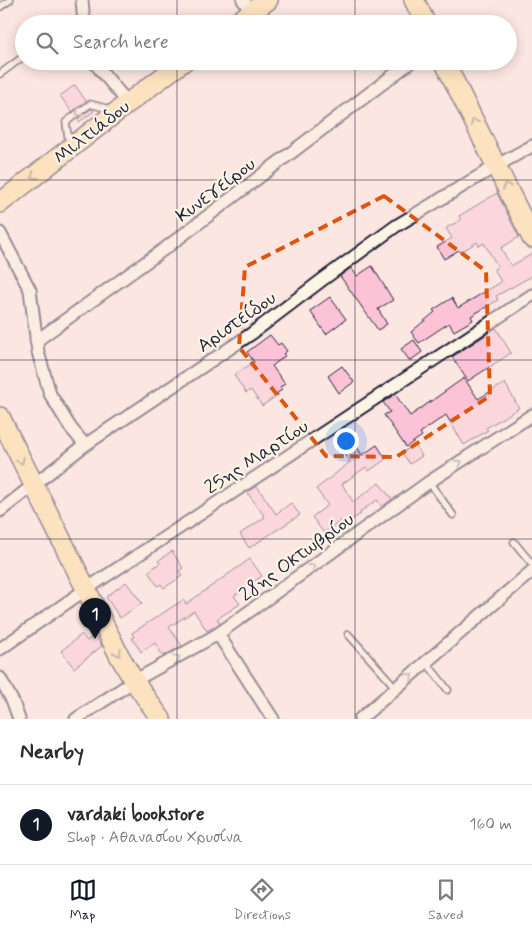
<!DOCTYPE html>
<meta charset="utf-8">
<style>
:root{--surface:#fff;--page:#f2f2f3;--text:#2b2b33;--muted:#7c7c81;--line:#e1e1e2;--accent:#111827}
body{margin:0;font-family:Mynerve,sans-serif;background:var(--page);color:var(--text)}
.you{position:absolute;left:345px;top:440px;width:18px;height:18px;margin:-12px;border:4px solid #fff;border-radius:50%;background:#1a73e8;box-shadow:0 0 0 8px #1a73e833}
.badge{display:grid;place-items:center;width:32px;height:32px;border-radius:50%;background:var(--accent);color:#fff;font-size:16px;font-weight:700}
.pin{position:absolute;translate:-50% -41px;filter:drop-shadow(0 1px 2px #0008)}
.pin::after{content:'';position:absolute;top:26px;width:18px;height:15px;background:inherit;clip-path:polygon(0 0,100% 0,50% 100%)}
.list{margin:0;padding:0;list-style:none}
h2{display:flex;justify-content:space-between;align-items:center;height:65px;margin:0;padding:0 20px;font-size:21px}
h2 small{font-size:16px;font-weight:400;color:var(--muted)}
.list li{display:grid;grid-template-columns:32px 1fr auto;gap:15px;align-items:center;box-sizing:border-box;height:80px;padding:0 20px;border-top:1px solid var(--line)}
.list b{display:block;font-size:19px;white-space:nowrap}
.list p{margin:0;font-size:16px;white-space:nowrap;color:var(--muted)}
.list em{font-size:16px;font-style:normal;color:var(--muted)}
.icon{flex:none;width:28px;height:28px;fill:none;stroke:currentColor;stroke-width:2;stroke-linecap:round;stroke-linejoin:round}
.map{position:relative;flex:none;width:532px;height:719px;overflow:hidden}
.search{position:absolute;background:var(--surface);box-shadow:0 2px 12px #0003;left:15px;right:15px;top:15px;height:55px;display:flex;align-items:center;gap:12px;box-sizing:border-box;padding:0 18px;border-radius:28px;color:var(--muted);font-size:19px}
.sheet{height:145px;background:var(--surface)}
nav{display:flex;justify-content:space-around;align-items:center;box-sizing:border-box;height:70px;border-top:1px solid var(--line);background:var(--surface);font-size:14px;color:var(--muted)}
nav a{display:grid;justify-items:center;gap:2px}
nav .on{color:var(--accent)}
.map>svg:first-child{display:block}
.building{fill:#fcc3d7;stroke:#22223b}
.lines{fill:none;stroke-linecap:round;stroke-linejoin:round}
.lane-casing{stroke:#22223b;stroke-width:9}
.street-casing{stroke:#22223b;stroke-width:15}
.primary-casing{stroke:#22223b;stroke-width:22}
.lane{stroke:#fcf5e5;stroke-width:5.5}
.street{stroke:#fcf5e5;stroke-width:11}
.primary{stroke:#fedd96;stroke-width:19}
.oneway{stroke:#9a9698}
.oneway2{stroke:#908068}
.marked{fill:none;stroke:#de560e;stroke-width:4;stroke-dasharray:10 6;stroke-linejoin:round}
.grid{fill:none;stroke:#22223b;stroke-width:1;stroke-opacity:0.55}
.labels{text-anchor:middle;stroke-width:4.5;stroke-linejoin:round;paint-order:stroke}
.street-label{font-size:19px;fill:#22223b;stroke:#fcf5e5}
</style>
<div class="map">
<svg width="532" height="719" viewBox="0 0 532 719">
<rect width="100%" height="100%" fill="#fce6e1"/>
<filter id="ink" filterUnits="userSpaceOnUse"><feTurbulence type="fractalNoise" baseFrequency=".02" numOctaves="2"/><feDisplacementMap in="SourceGraphic" scale="10" xChannelSelector="R" yChannelSelector="G"/><feConvolveMatrix kernelMatrix="1 2 1 2 8 2 1 2 1" color-interpolation-filters="sRGB"/></filter>
<g filter="url(#ink)">
<g class="building">
<path d="M75,85L86,101L72,112L60,96Z"/>
<path d="M91,109L94,111L79,122L77,119Z"/>
<path d="M497,193L519,237L501,248L511,266L532,254V276L496,296L498,300L471,316L473,320L454,331L449,323L419,343L411,332L435,312L433,310L452,298L458,308L501,282L494,269L498,267L484,243L479,246L477,242L461,252L459,250L444,259L437,247L452,238L446,228L461,220L459,216Z"/>
<path d="M372,266L393,300L378,309L387,324L378,330L340,276L351,268L357,276Z"/>
<path d="M330,297L346,319L326,334L310,311Z"/>
<path d="M496,328L511,353L468,381L452,357Z"/>
<path d="M270,335L278,345L281,343L287,351L283,354L285,356L272,366L285,384L280,387L282,390L277,393L278,395L262,406L251,390L246,393L234,375L254,362L247,352Z"/>
<path d="M414,340L422,352L410,361L401,349Z"/>
<path d="M342,366L354,382L339,393L328,376Z"/>
<path d="M464,378L478,399L505,383L519,408L486,428L488,430L464,445L446,415L420,433L422,436L406,447L384,415L390,412L383,402L395,394L410,416Z"/>
<path d="M345,428L362,455L377,445L386,459L369,471L366,467L342,484L353,502L379,483L392,499L382,507L377,500L360,512L361,514L345,524L342,520L324,533L312,517L328,505L316,489L350,462L333,435Z"/>
<path d="M415,445L422,456L410,464L402,453Z"/>
<path d="M257,486L276,514L291,503L300,515L249,548L240,534L265,517L247,492Z"/>
<path d="M172,551L183,568L179,571L182,576L164,588L161,584L158,586L148,572L160,563L158,561Z"/>
<path d="M250,559L262,576L234,596L240,604L217,619L220,623L207,631L194,611L169,627L182,646L163,656L155,643L141,652L132,638L134,637L132,633L183,600L186,604Z"/>
<path d="M126,582L142,603L120,618L106,597Z"/>
<path d="M82,634L87,641L94,635L102,646L74,668L61,651Z"/>
</g>
<g class="lines">
<g class="lane-casing">
<g id="lane">
<path d="M0,7L10,0"/>
<path d="M0,74L24,56"/>
<path d="M69,145L66,122L90,104L113,110"/>
<path d="M429,482L453,515"/>
<path d="M514,542L532,564"/>
<path d="M348,634L396,688"/>
<path d="M426,662L448,690"/>
</g>
</g>
<g class="street-casing">
<g id="street">
<path d="M82,0L84,24"/>
<path d="M243,0L251,11"/>
<path d="M93,61L128,103"/>
<path d="M0,233L30,290L38,352L50,394L70,427L85,445"/>
<path d="M36,341L167,247L412,61"/>
<path d="M0,511L85,445L251,334L322,280L396,226L496,166L532,146"/>
<path d="M218,634L273,719"/>
<path d="M0,649L85,590L532,295"/>
<path d="M0,678L13,702L19,719"/>
<path d="M76,719L134,681L218,634L429,482L532,415"/>
<path d="M360,719L532,571"/>
</g>
</g>
<g class="primary-casing">
<g id="primary">
<path d="M414,0L426,24"/>
<path d="M235,24L268,0"/>
<path d="M444,61L532,238"/>
<path d="M0,203L128,103L184,61"/>
<path d="M0,417L119,655L134,681L161,719"/>
</g>
</g>
<use href="#lane" class="lane"/>
<use href="#street" class="street"/>
<use href="#primary" class="primary"/>
</g>
<defs><path id="oneway-chevron" d="M-2-3.5L2.5 0L-2 3.5" fill="none" stroke-width="1.6" stroke-linecap="round" stroke-linejoin="round" transform="scale(1.25)"/></defs>
<g class="oneway">
<use href="#oneway-chevron" transform="translate(79 113) rotate(144)"/>
<use href="#oneway-chevron" transform="translate(459 463) rotate(-33)"/>
<use href="#oneway-chevron" transform="translate(312 567) rotate(-36)"/>
<use href="#oneway-chevron" transform="translate(177 658) rotate(-30)"/>
<use href="#oneway-chevron" transform="translate(410 676) rotate(-41)"/>
</g>
<g class="oneway2">
<use href="#oneway-chevron" transform="translate(474 122) rotate(-116)"/>
<use href="#oneway-chevron" transform="translate(34 176) rotate(142)"/>
<use href="#oneway-chevron" transform="translate(506 186) rotate(-116)"/>
<use href="#oneway-chevron" transform="translate(21 461) rotate(64)"/>
<use href="#oneway-chevron" transform="translate(118 653) rotate(61)"/>
</g>
</g>
<path d="M0 0H532V719H0ZM384,196L486,271L490,396L396,457L326,456L239,347L245,267Z" fill="#fce6e1" fill-opacity=".55" fill-rule="evenodd"/>
<path class="marked" d="M384,196L486,271L490,396L396,457L326,456L239,347L245,267Z"/>
<path class="grid" d="M177,0V24M355,0V24M177,61V719M355,61V719M0,180H532M0,360H532M0,539H532"/>
<g class="labels">
<g class="street-label">
<text transform="translate(91 131) rotate(-38)" y="7">Μιλτιάδου</text>
<text transform="translate(215 189) rotate(-37)" y="7">Κυνεγείρου</text>
<text transform="translate(236 321) rotate(-35)" y="7">Αριστείδου</text>
<text transform="translate(256 456) rotate(-33)" y="7">25ης Μαρτίου</text>
<text transform="translate(296 556) rotate(-36)" y="7">28ης Οκτωβρίου</text>
</g>
</g>
</svg>
<div class="you"></div>
<div class="pin badge" style="left:95px;top:639px">1</div>
<div class="search"><svg class="icon" aria-label="search" viewBox="0 0 24 24"><circle cx="10" cy="10" r="6"/><path d="M15 15l6 6"/></svg>Search here</div>
</div>
<section class="sheet">
<h2>Nearby<small></small></h2>
<ul class="list">
<li><span class="badge">1</span><div><b>vardaki bookstore</b><p>Shop · Αθανασίου Χρυσίνα</p></div><em>160 m</em></li>
</ul>
</section>
<nav>
<a class="on"><svg class="icon" aria-label="map" viewBox="0 0 24 24"><path d="M3 6l6-2 6 2 6-2v14l-6 2-6-2-6 2zM9 4v14M15 6v14"/></svg>Map</a>
<a><svg class="icon" aria-label="directions" viewBox="0 0 24 24"><path d="M12 3l9 9-9 9-9-9zM9 14v-3h6M13 9l2 2-2 2"/></svg>Directions</a>
<a><svg class="icon" aria-label="saved" viewBox="0 0 24 24"><path d="M7 4h10v16l-5-4-5 4z"/></svg>Saved</a>
</nav>
